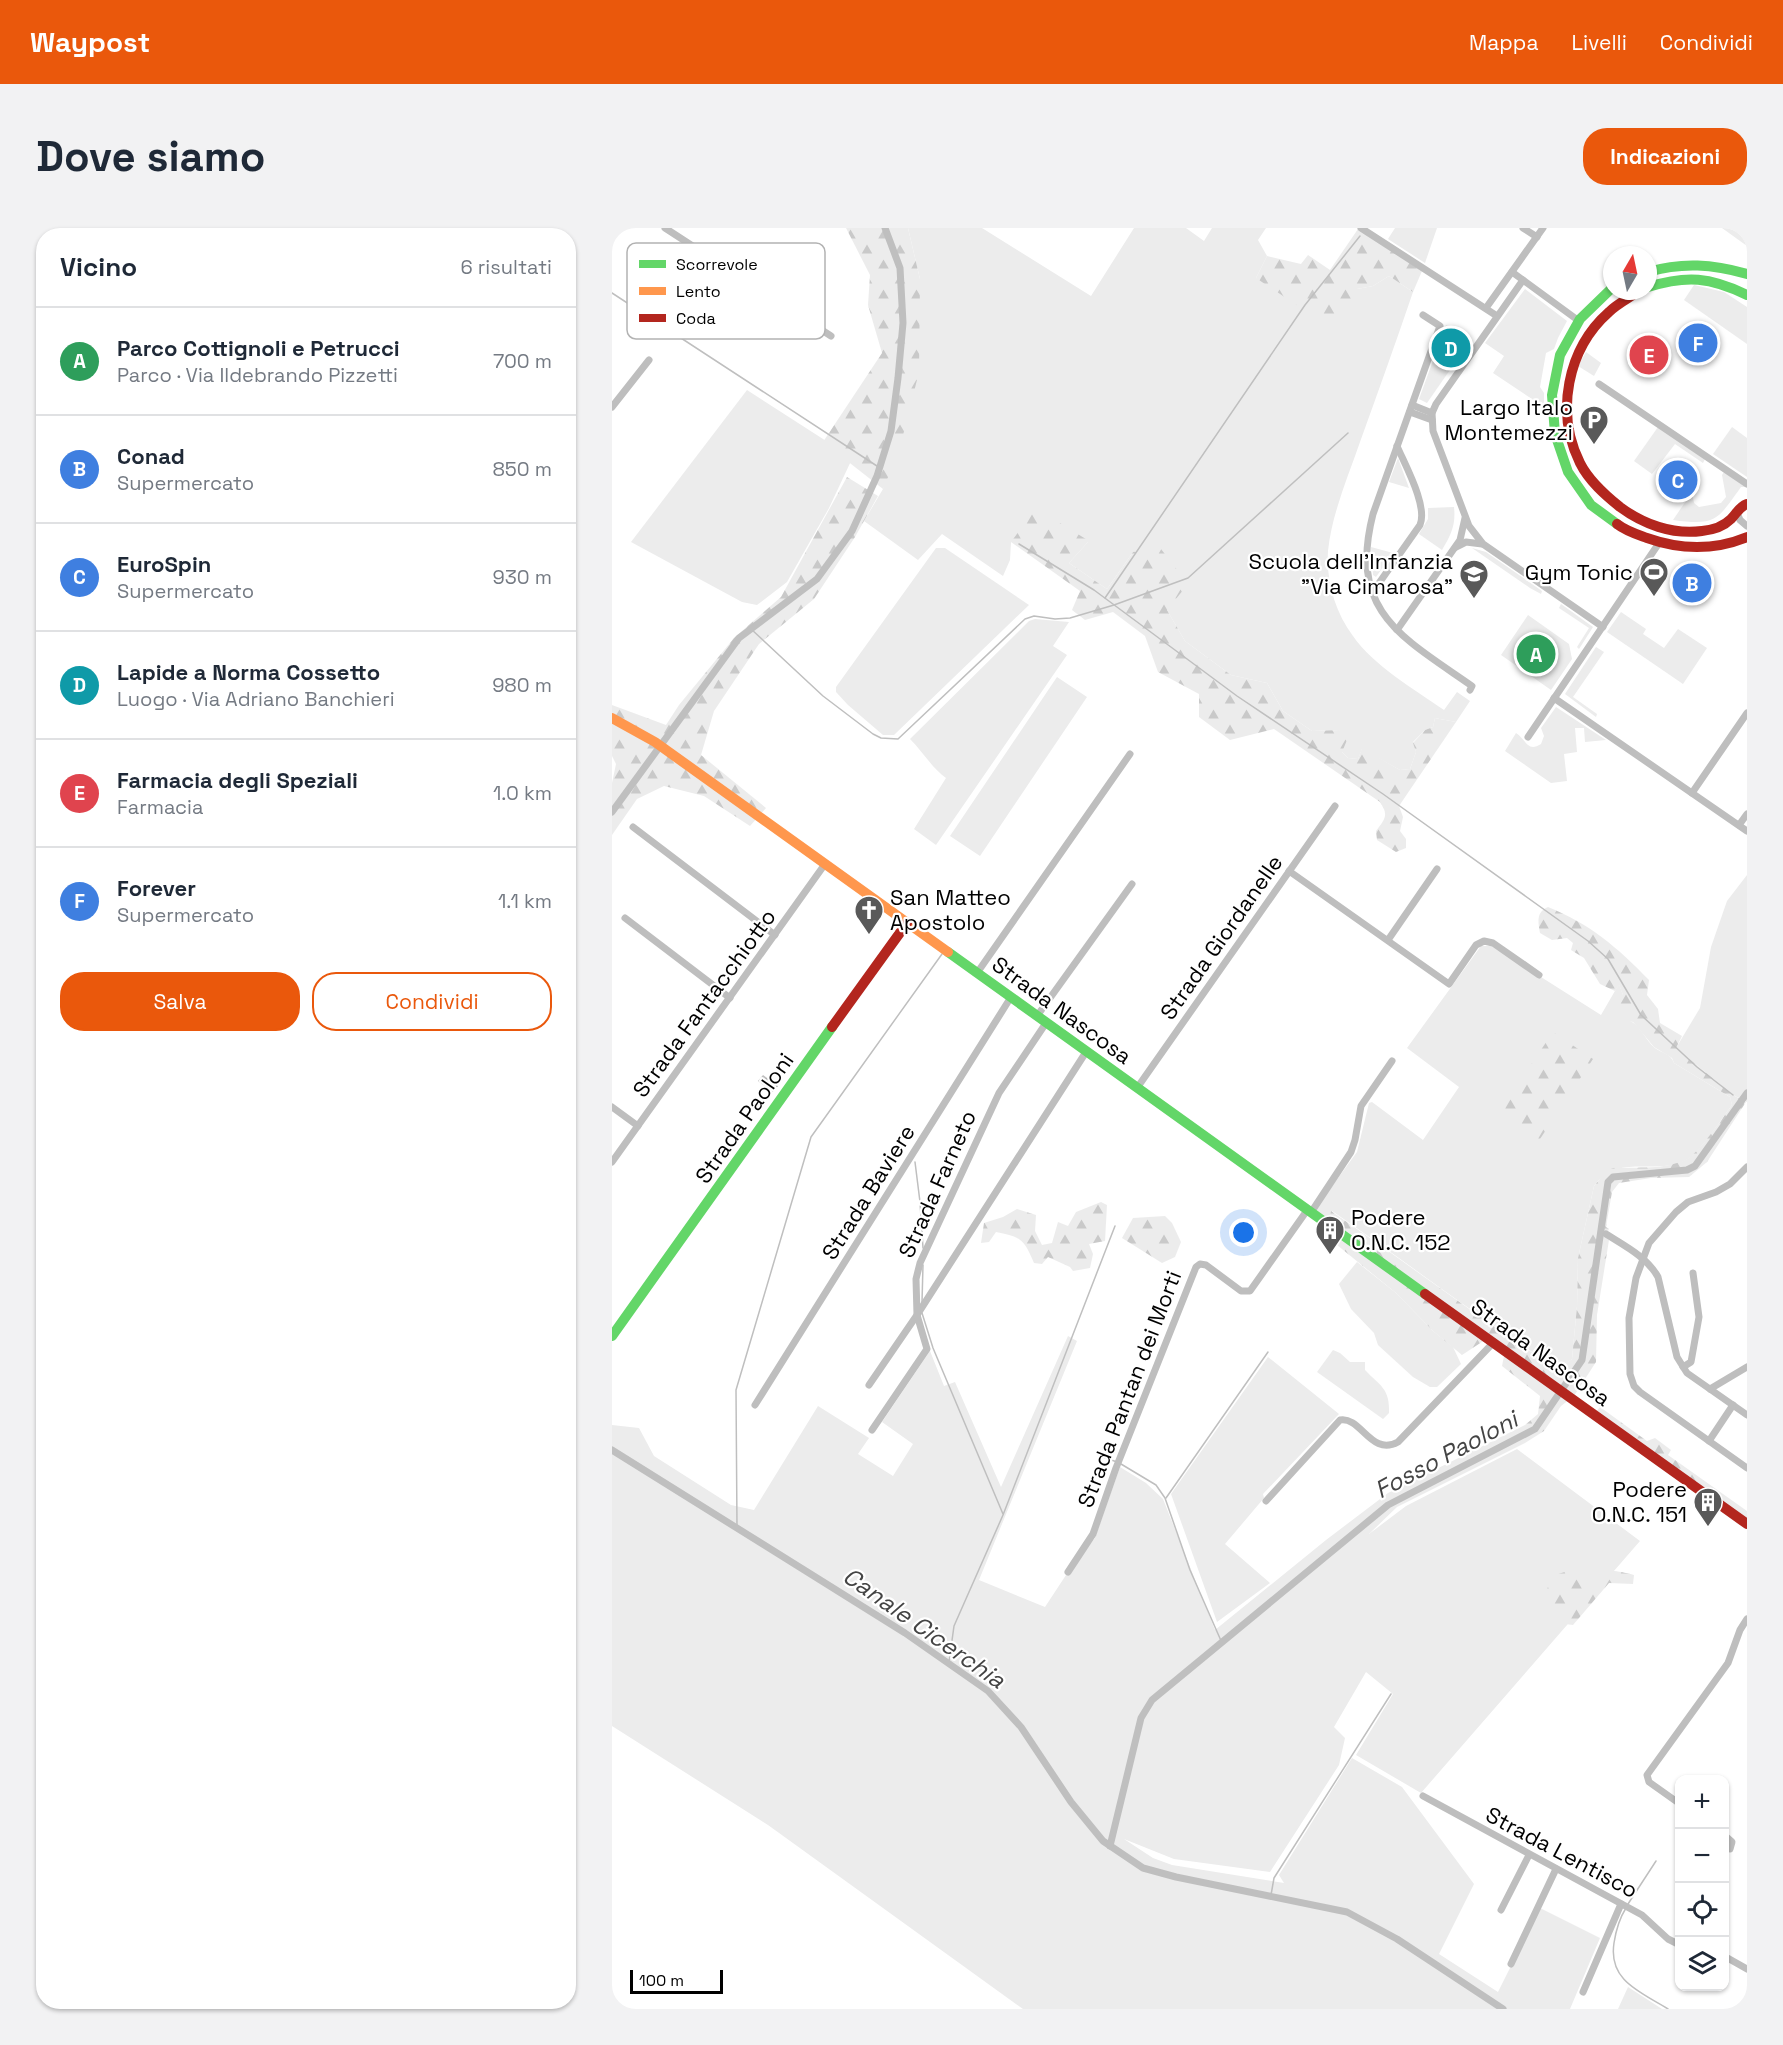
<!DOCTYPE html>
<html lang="it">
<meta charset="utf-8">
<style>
:root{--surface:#fff;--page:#f2f2f3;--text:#1f2937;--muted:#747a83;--line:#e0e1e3;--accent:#ea580c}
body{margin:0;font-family:"Space Grotesk",sans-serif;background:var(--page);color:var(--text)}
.controls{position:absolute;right:18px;bottom:18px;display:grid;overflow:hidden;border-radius:12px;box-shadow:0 2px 4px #0004}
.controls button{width:54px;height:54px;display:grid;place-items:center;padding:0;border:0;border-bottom:2px solid var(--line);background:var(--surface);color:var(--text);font:30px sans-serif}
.compass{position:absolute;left:991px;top:18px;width:54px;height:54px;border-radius:50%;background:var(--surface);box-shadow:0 2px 4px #0004;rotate:9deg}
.scale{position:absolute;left:18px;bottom:15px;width:93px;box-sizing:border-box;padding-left:6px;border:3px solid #000;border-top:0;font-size:16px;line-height:21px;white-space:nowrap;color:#000;-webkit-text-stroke:4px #fff;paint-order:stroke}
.you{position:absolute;left:632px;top:1005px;width:21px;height:21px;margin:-15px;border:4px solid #fff;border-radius:50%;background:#1a73e8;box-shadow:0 0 0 9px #1a73e833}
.badge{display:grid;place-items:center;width:39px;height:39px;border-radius:50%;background:var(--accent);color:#fff;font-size:20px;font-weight:700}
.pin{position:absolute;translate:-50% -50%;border:3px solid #fff;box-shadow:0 2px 6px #0006}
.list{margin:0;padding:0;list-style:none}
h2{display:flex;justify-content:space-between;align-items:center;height:78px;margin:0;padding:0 24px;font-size:26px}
h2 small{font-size:20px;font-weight:400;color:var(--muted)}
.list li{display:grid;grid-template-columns:39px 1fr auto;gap:18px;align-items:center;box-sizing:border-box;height:108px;padding:0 24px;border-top:2px solid var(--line)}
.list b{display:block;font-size:22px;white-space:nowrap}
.list p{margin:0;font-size:20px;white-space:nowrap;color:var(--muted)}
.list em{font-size:20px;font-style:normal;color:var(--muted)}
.actions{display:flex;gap:12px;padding:18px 24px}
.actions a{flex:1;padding:14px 0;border:2px solid var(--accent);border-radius:24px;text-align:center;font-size:21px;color:var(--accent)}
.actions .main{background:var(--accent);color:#fff}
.icon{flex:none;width:33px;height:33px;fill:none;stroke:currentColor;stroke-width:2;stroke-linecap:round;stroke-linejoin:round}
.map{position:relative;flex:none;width:1135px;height:1781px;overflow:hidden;border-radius:24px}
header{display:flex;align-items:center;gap:36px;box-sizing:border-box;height:84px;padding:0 30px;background:var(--accent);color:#fff}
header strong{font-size:28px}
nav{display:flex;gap:33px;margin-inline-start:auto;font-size:21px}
.intro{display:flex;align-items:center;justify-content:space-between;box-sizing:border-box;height:144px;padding:0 36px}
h1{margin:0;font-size:42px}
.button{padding:15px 27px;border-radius:24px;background:var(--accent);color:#fff;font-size:21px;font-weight:700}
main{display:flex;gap:36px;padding:0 36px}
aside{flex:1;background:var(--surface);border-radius:24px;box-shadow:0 2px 4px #0004}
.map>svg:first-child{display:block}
.green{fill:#ececec}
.forest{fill:url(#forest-firs)}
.water{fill:url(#water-rules)}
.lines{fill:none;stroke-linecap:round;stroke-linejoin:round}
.stream{stroke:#bfbfbf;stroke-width:1.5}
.canal{stroke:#bfbfbf;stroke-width:7}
.street{stroke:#bebebe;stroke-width:7}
.fast{stroke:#63d668;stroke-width:10}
.slow{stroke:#ff974d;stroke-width:10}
.jam{stroke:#b3261e;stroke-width:10}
.labels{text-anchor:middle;stroke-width:4.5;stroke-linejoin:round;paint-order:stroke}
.poi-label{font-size:22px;fill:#000;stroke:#fff;text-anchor:end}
.street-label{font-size:22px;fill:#000;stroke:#fff}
.water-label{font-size:24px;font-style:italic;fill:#444;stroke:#fff}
.key{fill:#fff;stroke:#b2b2b2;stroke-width:1.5}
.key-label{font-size:16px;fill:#000}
</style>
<header>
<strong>Waypost</strong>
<nav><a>Mappa</a><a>Livelli</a><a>Condividi</a></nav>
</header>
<div class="intro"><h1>Dove siamo</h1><a class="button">Indicazioni</a></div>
<main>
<aside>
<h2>Vicino<small>6 risultati</small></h2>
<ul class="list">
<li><span class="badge" style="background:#2e9e5b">A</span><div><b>Parco Cottignoli e Petrucci</b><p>Parco · Via Ildebrando Pizzetti</p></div><em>700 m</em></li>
<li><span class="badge" style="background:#3f7fe0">B</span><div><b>Conad</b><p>Supermercato</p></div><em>850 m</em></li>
<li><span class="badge" style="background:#3f7fe0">C</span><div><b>EuroSpin</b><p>Supermercato</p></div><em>930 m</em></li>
<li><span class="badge" style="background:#0f9aa8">D</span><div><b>Lapide a Norma Cossetto</b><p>Luogo · Via Adriano Banchieri</p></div><em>980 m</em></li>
<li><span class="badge" style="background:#e0444e">E</span><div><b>Farmacia degli Speziali</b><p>Farmacia</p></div><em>1.0 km</em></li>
<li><span class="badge" style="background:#3f7fe0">F</span><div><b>Forever</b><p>Supermercato</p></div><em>1.1 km</em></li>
</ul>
<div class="actions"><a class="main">Salva</a><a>Condividi</a></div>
</aside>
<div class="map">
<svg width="1135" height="1781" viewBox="0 0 1135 1781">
<defs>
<pattern id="forest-firs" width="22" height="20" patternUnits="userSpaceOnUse" patternTransform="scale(1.5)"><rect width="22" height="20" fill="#ececec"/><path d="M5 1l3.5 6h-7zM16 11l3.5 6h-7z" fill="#c9c9c9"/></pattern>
<pattern id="water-rules" width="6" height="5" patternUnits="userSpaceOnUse" patternTransform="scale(1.5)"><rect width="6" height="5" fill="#bfbfbf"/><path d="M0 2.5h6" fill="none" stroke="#a2a2a2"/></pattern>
</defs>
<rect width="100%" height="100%" fill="#fff"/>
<g class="green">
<path d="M296,0H370L479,68L522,0H574L592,13L600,0H654L646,12L655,28L644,50L745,61L761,58L777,48L801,64C784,114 766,164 748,214C736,249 720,285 716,323C714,353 723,384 741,408C761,437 803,462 832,482L845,464L858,473L844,494L823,490L821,499L813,502L801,514L804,524L798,541L788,542L750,521L746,531L736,530L730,524L727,502L700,503L671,483L655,455L619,447L573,413L521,324L495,361L457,335L476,314H399L398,332L391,348L330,306L306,332L252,293L271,261L308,51Z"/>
<path d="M783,0H825L813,35L776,11Z"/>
<path d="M1110,0H1135V18Z"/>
<path d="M1082,57L1112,64L1135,79V116L1072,72Z"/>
<path d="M913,61L955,93L946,110L942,121L934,125L928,159L932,165V179L881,145L892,128L873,115Z"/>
<path d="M834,97L858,113L815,175L807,171Z"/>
<path d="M974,124L989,135L982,148L966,138Z"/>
<path d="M135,162L239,229V233L217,280L175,354L145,377L130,374L19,314Z"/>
<path d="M1046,199L1093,231L1091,235L1063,216L1040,246L1022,233Z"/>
<path d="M1120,199L1135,210V249L1101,226Z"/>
<path d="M786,230L797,260L777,254Z"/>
<path d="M1112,244L1134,259H1129C1105,292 1105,298 1061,292L1080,264L1082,275L1087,279L1109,275L1114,269L1110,247Z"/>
<path d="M842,279C844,297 839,307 830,322L807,306L816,291V280Z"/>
<path d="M759,319L781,325L764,349L761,347Z"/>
<path d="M324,320H333L417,377L282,507H271L236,477L224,464V459Z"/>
<path d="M860,320L874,324L930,363L929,366L918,360Z"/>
<path d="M949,376L981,399L967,421L965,419L977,400L947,380Z"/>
<path d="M1009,384L1034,401L1031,406L1052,420L1066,401L1095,420L1071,456L995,404Z"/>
<path d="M916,387L957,416L960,431L939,462L889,427Z"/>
<path d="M423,391L457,394L441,418L455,427L324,617L302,601L334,550C320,540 311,524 298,511L417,393Z"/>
<path d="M984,419L992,424L961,469L985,486L984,489L953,466Z"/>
<path d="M445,449L475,469L368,628L338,608Z"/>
<path d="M944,479L994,512L973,514L972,500H963L965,524L952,526L955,553L939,555L893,523L904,505C914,511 915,525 929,516L932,508L929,500Z"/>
<path d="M1135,647V874L1121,867L1064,820L1088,780L1099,719L1115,673Z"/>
<path d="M869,718H880L989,787L1007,756L1011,767L1016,792C1029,797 1033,812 1043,820C1050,825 1059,826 1062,835L1118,869L1120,877C1110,890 1089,923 1076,931C1045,949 1005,924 982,958L966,1030L965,1078L960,1131L946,1141C868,1091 796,1035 720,983L717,992L705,983V979L745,924L757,875L760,874L811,912L847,859L795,820Z"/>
<path d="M745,1034L784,1065L821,1103L841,1119L849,1136L825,1159H818L801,1149L766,1117L762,1105L739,1081L727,1056Z"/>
<path d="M456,1108L465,1113L367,1352L433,1379L456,1344L483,1310L508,1239L534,1255L551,1271L603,1402L714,1312L776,1265L913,1197V1215L785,1279L757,1306L794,1278L905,1221L1028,1313L809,1565L744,1527L781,1466L754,1444L722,1499L733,1510L727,1537L658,1644L562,1631L512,1611L541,1630L560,1637L672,1655L667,1647L740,1530L790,1559L862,1656L827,1726L886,1764L928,1680L988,1710L958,1781H411L156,1597L0,1498V1197L27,1200L42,1228L119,1277L142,1282L206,1178L257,1210L246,1226L281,1248L301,1216L270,1194L318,1123L332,1158L343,1154L389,1259Z"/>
<path d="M721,1122L728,1125L738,1134H753V1142C768,1158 778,1160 777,1185L771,1191L705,1144Z"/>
<path d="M656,1129L727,1186L651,1266L652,1270L613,1316L658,1355L605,1394L559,1266Z"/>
<path d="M1016,1759L1050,1781H1006Z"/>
</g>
<g class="forest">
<path d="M234,0H296L308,51L307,144L287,223L271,261L211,214L270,125L256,77L258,47Z"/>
<path d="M746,1L810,43L801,64L777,48L761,58L745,61L744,78L707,92L644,50L655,28L689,36L696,27L718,42Z"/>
<path d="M235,249L266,268L243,309L202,371L147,416L102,483L89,527L154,580L138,598L92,568L52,558L25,571L0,607V555L4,536L0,528V477L54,497L67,477L122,410L169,369Z"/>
<path d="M424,280L477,313L457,335L495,361L521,324L549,321L576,356L555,382L573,413L619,447L655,455L671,483L700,503L727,502L735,512L730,524L736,530L746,531L750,520L788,542L798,541L804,524L801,515L813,502L821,499L823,490L844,494L787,578L791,589L788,603L794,611V620L784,624L765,612L764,603C773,591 777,587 768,574L662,501L618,512L587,489V466L546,444L533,408L501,384L473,392L460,382L468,363L399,314Z"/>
<path d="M936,679C978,696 1005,719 1037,752L1035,767L1046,781L1048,795L1070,808L1064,820L1121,867L1134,874L1095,934L1077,949L1039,950L1007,955L1000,964L994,999L997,1001L993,1009L997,1012L985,1087L984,1134L962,1168L949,1178L932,1203L913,1215V1197L926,1186L928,1168L890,1138L894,1118L879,1108L850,1127L821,1103L784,1065L714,1008L719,983C795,1035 868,1091 945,1141L960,1131L965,1078L966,1030L982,958L994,943L1001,940C1024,939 1054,942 1075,931C1088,924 1110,890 1120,877L1118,869L1062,835L1060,830L1042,819L1021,794L1009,792L1006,777L1011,767L1007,757L1003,763L988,756L972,730L959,722L961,715L955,710L940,712L928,705C926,694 924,684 936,679Z"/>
<path d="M941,804L981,831L926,914L885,887Z"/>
<path d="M489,974L495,977L493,1013L477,1016L481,1026L478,1040L461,1043L458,1039L436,1029L430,1036L422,1035C412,1011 409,1009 384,1004L377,1014L369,1015L372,995L391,989L405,981L424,987L423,1003L430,1017L440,1015L446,994L456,998L464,984Z"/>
<path d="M553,988L560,995L569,1014L563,1029L550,1035L510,1010L521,990Z"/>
<path d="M988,1179L1035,1213L1043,1210L1059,1222L1056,1227L1135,1283V1294L983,1185Z"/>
<path d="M962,1341L977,1352C995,1340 1001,1342 1022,1347L1021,1356L997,1355L961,1397L953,1396L929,1378L940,1348Z"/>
</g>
<path class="water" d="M151,847L166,858L161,864L146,853Z"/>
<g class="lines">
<g class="stream">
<path d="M0,65L268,240"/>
<path d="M407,316L482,362L625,468L771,566L976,713L996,731L1029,787L1085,839L1121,867"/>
<path d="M493,370L693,77L748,8"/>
<path d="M139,401L211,468L261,506L269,510L286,511L413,391L422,388L443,391L458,390L502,377L576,350L736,205"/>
<path d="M1127,871L1130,873"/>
<path d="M303,934L308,974L311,1020"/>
<path d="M310,1074L311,1037"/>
<path d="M310,1085L321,1120L391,1286"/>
<path d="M491,1229L505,1234"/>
<path d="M509,1236L544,1257L553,1270L578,1342L610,1415"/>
<path d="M554,1270L656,1124"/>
<path d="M125,1300L124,1162L199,909L330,726"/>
<path d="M337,1434L342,1398L391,1287L503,998"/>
<path d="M659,1667L662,1650L779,1466"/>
<path d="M1016,1676L1044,1633"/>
<path d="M1014,1680C1007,1691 1004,1702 1002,1715C996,1753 1029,1764 1056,1781"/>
</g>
<g class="canal">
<path d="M0,584L127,410L205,351L240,303L265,248L279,203L286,150L291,95L288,40L273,0"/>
<path d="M0,1222L293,1405L376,1463L409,1499L459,1574L491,1613L531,1640L564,1649L735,1684L785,1711L891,1781"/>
<path d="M498,1618L529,1490L540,1472L776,1277L923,1201L970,1132L996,954L1001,949L1075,942L1083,938L1135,865"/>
</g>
<g class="street">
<path d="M53,0L219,108"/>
<path d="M749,0L885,88"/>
<path d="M911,0L925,9"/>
<path d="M900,44L967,93"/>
<path d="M911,52L824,176L820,185L821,203L857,298L871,316L991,399"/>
<path d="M874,80L931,0"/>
<path d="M811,87L828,98L761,286C736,384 790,409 860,458L858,462"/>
<path d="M987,156L1135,256"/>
<path d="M800,177L820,185"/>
<path d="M0,179L37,132"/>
<path d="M798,184L820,192"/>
<path d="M1125,285L1128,292L1135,298"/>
<path d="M844,319L854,314L870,316"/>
<path d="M760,365L808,297C816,278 793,237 785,218"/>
<path d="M785,402L848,312L853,290"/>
<path d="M942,470L1135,603"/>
<path d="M916,509L1047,315"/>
<path d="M1080,565L1135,485"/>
<path d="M1127,597L1135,586"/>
<path d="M21,599L163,707"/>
<path d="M677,643L837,756L864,717L872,713L881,715L927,747"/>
<path d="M13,690L118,770"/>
<path d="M776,712L825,641"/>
<path d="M365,745L518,526"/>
<path d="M425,788L520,656"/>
<path d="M525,860L723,578"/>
<path d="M0,879L26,898"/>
<path d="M0,934L213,636"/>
<path d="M1135,939L1118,956L1104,964L1076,974L1064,984L1037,1015L1024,1050L1017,1090L1018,1146L1022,1158L1028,1164L1135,1240"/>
<path d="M700,983L739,924L743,912L749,878L780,833"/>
<path d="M994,1006C1013,1018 1035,1029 1046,1049L1065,1129L1075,1145L1135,1187"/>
<path d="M1071,1139L1079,1134L1087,1089L1081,1045"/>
<path d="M257,1157L305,1087L474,824"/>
<path d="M1098,1161L1135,1139"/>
<path d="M143,1177L399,769"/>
<path d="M260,1202L315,1121L305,1087L304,1051L308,1035L387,865L434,795"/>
<path d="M1097,1213L1121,1177"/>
<path d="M654,1273L728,1192C749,1188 759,1229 786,1214L882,1114"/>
<path d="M456,1344L481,1306L504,1240L584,1039L588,1036L594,1037L629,1063H638L696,981"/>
<path d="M811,1568L1030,1687L1056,1711L1068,1717"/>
<path d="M1068,1576L1037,1554L1035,1547L1116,1435L1128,1402L1135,1391"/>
<path d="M1112,1607L1120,1614L1118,1621"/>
<path d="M889,1682L917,1627"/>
<path d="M1112,1728L1135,1741"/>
<path d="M899,1736L944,1641"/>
<path d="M971,1764L1009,1676"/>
</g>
<g class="fast">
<path d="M1036,44C1070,34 1101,36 1135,46"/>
<path d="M1036,59C1075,47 1098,49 1135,67"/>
<path d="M1000,60L968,91L948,127L940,167L943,206L956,244L979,277L1005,296"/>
<path d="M336,724L813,1066"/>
<path d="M0,1108L220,799"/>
</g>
<path class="slow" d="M0,490L43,514L336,724"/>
<g class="jam">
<path d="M1027,63C1017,70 1005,76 997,84C955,121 943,185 968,235C977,253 993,267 1008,279C1031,296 1060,307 1090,303C1100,302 1111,299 1119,291C1125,285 1127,279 1135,276"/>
<path d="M1005,296C1014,303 1024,306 1035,310C1069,322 1101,323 1135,309"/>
<path d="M220,799L295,695"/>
<path d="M813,1066L1135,1296"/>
</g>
</g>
<defs>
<g id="parking-pin" transform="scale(1.5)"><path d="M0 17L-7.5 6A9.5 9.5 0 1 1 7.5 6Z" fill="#595959" stroke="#fff"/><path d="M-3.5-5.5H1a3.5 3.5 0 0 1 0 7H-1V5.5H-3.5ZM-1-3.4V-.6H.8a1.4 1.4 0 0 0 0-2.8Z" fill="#fff"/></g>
<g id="stadium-pin" transform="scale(1.5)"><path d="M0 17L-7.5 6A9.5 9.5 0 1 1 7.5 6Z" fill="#595959" stroke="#fff"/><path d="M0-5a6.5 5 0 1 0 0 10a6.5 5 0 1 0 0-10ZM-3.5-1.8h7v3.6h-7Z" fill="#fff"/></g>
<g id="school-pin" transform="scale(1.5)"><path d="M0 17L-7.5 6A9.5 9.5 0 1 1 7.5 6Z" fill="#595959" stroke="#fff"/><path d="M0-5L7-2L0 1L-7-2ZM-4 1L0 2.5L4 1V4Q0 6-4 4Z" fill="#fff"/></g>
<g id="church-pin" transform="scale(1.5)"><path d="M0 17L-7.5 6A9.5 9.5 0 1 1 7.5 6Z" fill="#595959" stroke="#fff"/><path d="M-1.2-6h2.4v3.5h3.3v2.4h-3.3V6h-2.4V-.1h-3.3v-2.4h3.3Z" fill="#fff"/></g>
<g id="building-pin" transform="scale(1.5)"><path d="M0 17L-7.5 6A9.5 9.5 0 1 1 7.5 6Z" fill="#595959" stroke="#fff"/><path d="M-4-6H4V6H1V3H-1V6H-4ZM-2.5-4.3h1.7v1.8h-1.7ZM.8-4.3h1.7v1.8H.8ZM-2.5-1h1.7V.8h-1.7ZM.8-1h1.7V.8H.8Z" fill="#fff"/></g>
</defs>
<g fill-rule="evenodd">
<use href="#parking-pin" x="982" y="192"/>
<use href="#stadium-pin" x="1042" y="344"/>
<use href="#school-pin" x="862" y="346"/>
<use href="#church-pin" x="257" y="682"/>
<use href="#building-pin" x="718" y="1002"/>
<use href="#building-pin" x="1096" y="1274"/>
</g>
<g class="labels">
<g class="poi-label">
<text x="961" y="187">Largo Italo<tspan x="961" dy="25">Montemezzi</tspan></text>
<text x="841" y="341">Scuola dell'Infanzia<tspan x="841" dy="25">"Via Cimarosa"</tspan></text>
<text x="1021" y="352">Gym Tonic</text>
<text x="278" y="677" text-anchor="start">San Matteo<tspan x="278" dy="25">Apostolo</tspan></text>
<text x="739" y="997" text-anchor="start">Podere<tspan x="739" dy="25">O.N.C. 152</tspan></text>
<text x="1075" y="1269">Podere<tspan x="1075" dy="25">O.N.C. 151</tspan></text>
</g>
<g class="street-label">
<text transform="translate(609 709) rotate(-55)" y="8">Strada Giordanelle</text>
<text transform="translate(92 775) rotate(-54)" y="8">Strada Fantacchiotto</text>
<text transform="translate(450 782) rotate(36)" y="8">Strada Nascosa</text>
<text transform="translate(132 890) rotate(-55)" y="8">Strada Paoloni</text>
<text transform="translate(325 956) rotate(-66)" y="8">Strada Farneto</text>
<text transform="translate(256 964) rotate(-58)" y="8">Strada Baviere</text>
<text transform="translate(929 1124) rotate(36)" y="8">Strada Nascosa</text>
<text transform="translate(517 1161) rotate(-69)" y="8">Strada Pantan dei Morti</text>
<text transform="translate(950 1624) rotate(28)" y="8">Strada Lentisco</text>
</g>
<g class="water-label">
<text transform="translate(834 1227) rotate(-28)" y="8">Fosso Paoloni</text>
<text transform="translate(312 1400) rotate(35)" y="8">Canale Cicerchia</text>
</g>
</g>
<rect x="15" y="15" width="198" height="96" rx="9" class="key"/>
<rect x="27" y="32" width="27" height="8" fill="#63d668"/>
<rect x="27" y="59" width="27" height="8" fill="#ff974d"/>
<rect x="27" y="86" width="27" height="8" fill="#b3261e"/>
<g class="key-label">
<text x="64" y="42">Scorrevole</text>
<text x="64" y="69">Lento</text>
<text x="64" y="96">Coda</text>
</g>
</svg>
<div class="controls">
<button>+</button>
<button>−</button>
<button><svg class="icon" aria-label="locate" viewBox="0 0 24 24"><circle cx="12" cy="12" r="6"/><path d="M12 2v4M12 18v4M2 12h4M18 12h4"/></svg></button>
<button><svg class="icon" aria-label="layers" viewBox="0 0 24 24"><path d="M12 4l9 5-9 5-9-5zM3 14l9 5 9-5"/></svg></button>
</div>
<svg class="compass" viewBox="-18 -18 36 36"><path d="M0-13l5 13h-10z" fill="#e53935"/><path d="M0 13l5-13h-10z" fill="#747a83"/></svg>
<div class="scale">100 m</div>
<div class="you"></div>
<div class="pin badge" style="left:924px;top:426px;background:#2e9e5b">A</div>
<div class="pin badge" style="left:1080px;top:355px;background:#3f7fe0">B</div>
<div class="pin badge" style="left:1066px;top:252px;background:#3f7fe0">C</div>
<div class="pin badge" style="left:839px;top:120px;background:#0f9aa8">D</div>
<div class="pin badge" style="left:1037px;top:127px;background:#e0444e">E</div>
<div class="pin badge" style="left:1086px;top:115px;background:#3f7fe0">F</div>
</div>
</main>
